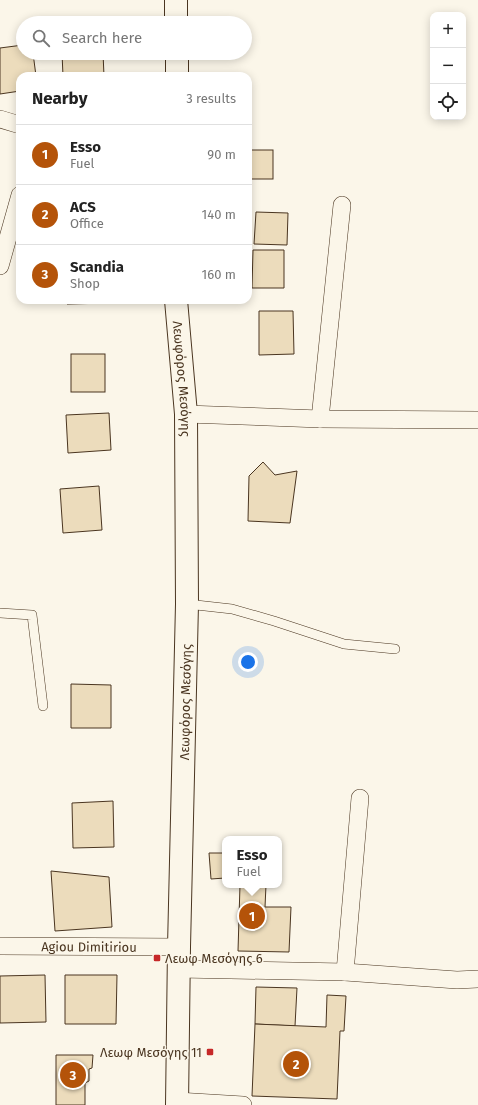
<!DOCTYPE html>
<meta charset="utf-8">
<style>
:root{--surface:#fff;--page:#f6f6f6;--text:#222;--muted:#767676;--line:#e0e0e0;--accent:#b45309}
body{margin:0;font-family:"Fira Sans",sans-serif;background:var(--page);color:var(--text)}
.controls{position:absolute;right:12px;top:12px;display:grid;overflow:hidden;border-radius:8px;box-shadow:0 2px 10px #0003}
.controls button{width:36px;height:36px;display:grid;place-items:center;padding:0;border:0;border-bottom:1px solid var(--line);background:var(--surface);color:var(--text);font:20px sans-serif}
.you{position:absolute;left:248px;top:662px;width:14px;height:14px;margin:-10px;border:3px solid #fff;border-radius:50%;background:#1a73e8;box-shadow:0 0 0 6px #1a73e833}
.badge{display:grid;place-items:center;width:26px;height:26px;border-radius:50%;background:var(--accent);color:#fff;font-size:13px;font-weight:700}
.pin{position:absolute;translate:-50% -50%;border:2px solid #fff;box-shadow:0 1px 4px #0006}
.popup{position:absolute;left:222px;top:836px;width:60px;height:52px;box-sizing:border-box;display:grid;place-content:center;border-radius:8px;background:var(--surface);filter:drop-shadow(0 1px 3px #0005);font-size:13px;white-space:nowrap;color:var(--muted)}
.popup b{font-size:15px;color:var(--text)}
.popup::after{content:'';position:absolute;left:50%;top:100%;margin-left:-8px;border:8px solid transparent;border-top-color:var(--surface)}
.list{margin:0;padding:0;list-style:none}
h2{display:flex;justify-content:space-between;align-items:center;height:52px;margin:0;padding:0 16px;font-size:17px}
h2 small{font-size:13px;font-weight:400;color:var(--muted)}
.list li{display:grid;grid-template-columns:26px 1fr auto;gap:12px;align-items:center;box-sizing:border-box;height:60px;padding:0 16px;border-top:1px solid var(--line)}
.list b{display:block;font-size:15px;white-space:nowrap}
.list p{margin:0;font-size:13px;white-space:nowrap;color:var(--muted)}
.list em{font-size:13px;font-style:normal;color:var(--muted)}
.icon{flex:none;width:22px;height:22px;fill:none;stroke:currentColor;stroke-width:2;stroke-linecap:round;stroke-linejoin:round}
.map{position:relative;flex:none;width:478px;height:1105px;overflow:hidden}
.search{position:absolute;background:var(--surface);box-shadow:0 2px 10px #0003;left:16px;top:16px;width:236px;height:44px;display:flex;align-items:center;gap:10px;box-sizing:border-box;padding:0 14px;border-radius:22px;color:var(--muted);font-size:15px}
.panel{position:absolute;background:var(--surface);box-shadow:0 2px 10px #0003;left:16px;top:72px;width:236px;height:232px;border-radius:12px}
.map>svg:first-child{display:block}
.building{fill:#ecdcbc;stroke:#4a3520}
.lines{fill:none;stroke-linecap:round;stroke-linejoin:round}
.lane-casing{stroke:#4a3520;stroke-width:10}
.street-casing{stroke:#4a3520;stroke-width:18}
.primary-casing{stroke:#4a3520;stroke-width:24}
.lane{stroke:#fbf6e9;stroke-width:9}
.street{stroke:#fbf6e9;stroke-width:17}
.primary{stroke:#fbf6e9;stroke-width:22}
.poi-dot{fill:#c62828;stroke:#fbf6e9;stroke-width:1.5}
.labels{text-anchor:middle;stroke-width:3;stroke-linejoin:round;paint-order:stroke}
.street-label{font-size:13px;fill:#4a3520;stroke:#fbf6e9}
.poi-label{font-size:13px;fill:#4a3520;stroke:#fbf6e9;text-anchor:start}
</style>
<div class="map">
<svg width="478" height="1105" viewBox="0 0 478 1105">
<rect width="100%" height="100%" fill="#fbf6e9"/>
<g class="building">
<path d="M23,45V53H33L36,76H20V91L0,94V48Z"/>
<path d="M62,53H103L104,76H63Z"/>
<rect x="248" y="150" width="25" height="29"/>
<path d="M256,212L288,213L287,245L254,244Z"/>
<path d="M253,250H284V288H252Z"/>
<path d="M67,300H109V303L67,304Z"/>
<path d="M259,311H293L294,354L259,355Z"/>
<rect x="71" y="354" width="34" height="38"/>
<path d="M109,413L111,450L68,453L66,415Z"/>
<path d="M263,462L275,475L297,471L290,523L248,521L249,476Z"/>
<path d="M99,486L102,530L63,533L60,489Z"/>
<path d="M71,684L111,685V728H71Z"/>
<path d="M113,801L114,847L73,848L72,803Z"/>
<path d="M209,853H225V878L211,879Z"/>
<path d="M51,871L109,877L112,927L55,931Z"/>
<path d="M240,885H266L265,907H291L289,952L238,951Z"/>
<path d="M45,975L46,1022L0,1023V976Z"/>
<path d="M65,975H117L116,1024H65Z"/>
<path d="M256,987L297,988L295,1026L255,1024Z"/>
<path d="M327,995L346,996L344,1031H340L337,1099L252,1096L255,1024L326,1027Z"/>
<path d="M56,1055H93L92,1068L89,1069V1081L85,1083V1105H56Z"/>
</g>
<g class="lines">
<g class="lane-casing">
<g id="lane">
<path d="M187,604L232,609L274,621L344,644L395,649"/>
<path d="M0,613L32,615L43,706"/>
</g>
</g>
<g class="street-casing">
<g id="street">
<path d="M0,119L20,125"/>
<path d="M0,266L20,195"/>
<path d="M186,414L320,419L478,420"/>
<path d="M320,419L342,205"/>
<path id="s1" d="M0,946L179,947"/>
<path d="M179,969L345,972L457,980L478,979"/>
<path d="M345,972L360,798"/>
<path d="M177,1101L243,1105"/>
</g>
</g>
<g class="primary-casing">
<g id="primary">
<path d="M176,0V23"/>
<path d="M177,53V76"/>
<path id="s2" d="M176,300L186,414L187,604L179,947L177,1105"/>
</g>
</g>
<use href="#lane" class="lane"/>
<use href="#street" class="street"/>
<use href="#primary" class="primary"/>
</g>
<g class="poi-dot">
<rect x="153" y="954" width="8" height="8" rx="2"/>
<rect x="206" y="1048" width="8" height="8" rx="2"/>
</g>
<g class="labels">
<g class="street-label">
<text dy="5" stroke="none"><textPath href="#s2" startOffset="79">Λεωφόρος Μεσόγης</textPath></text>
<text transform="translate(185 702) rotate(-89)" y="5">Λεωφόρος Μεσόγης</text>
<text dy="5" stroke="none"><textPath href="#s1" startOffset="89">Agiou Dimitiriou</textPath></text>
</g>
<g class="poi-label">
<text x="165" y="963">Λεωφ Μεσόγης 6</text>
<text x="202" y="1057" text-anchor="end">Λεωφ Μεσόγης 11</text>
</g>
</g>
</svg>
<div class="controls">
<button>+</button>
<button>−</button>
<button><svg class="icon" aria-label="locate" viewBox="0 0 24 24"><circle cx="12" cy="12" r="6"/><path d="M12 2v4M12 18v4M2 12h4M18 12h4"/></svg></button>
</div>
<div class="you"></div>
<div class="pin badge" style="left:252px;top:916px">1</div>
<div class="popup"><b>Esso</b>Fuel</div>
<div class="pin badge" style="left:296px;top:1064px">2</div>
<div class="pin badge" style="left:73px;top:1075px">3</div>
<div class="search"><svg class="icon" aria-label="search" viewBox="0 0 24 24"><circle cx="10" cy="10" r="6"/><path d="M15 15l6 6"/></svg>Search here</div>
<section class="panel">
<h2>Nearby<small>3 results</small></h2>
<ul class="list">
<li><span class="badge">1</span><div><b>Esso</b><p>Fuel</p></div><em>90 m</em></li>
<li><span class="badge">2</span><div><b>ACS</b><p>Office</p></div><em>140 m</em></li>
<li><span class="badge">3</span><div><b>Scandia</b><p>Shop</p></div><em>160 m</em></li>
</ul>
</section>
</div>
